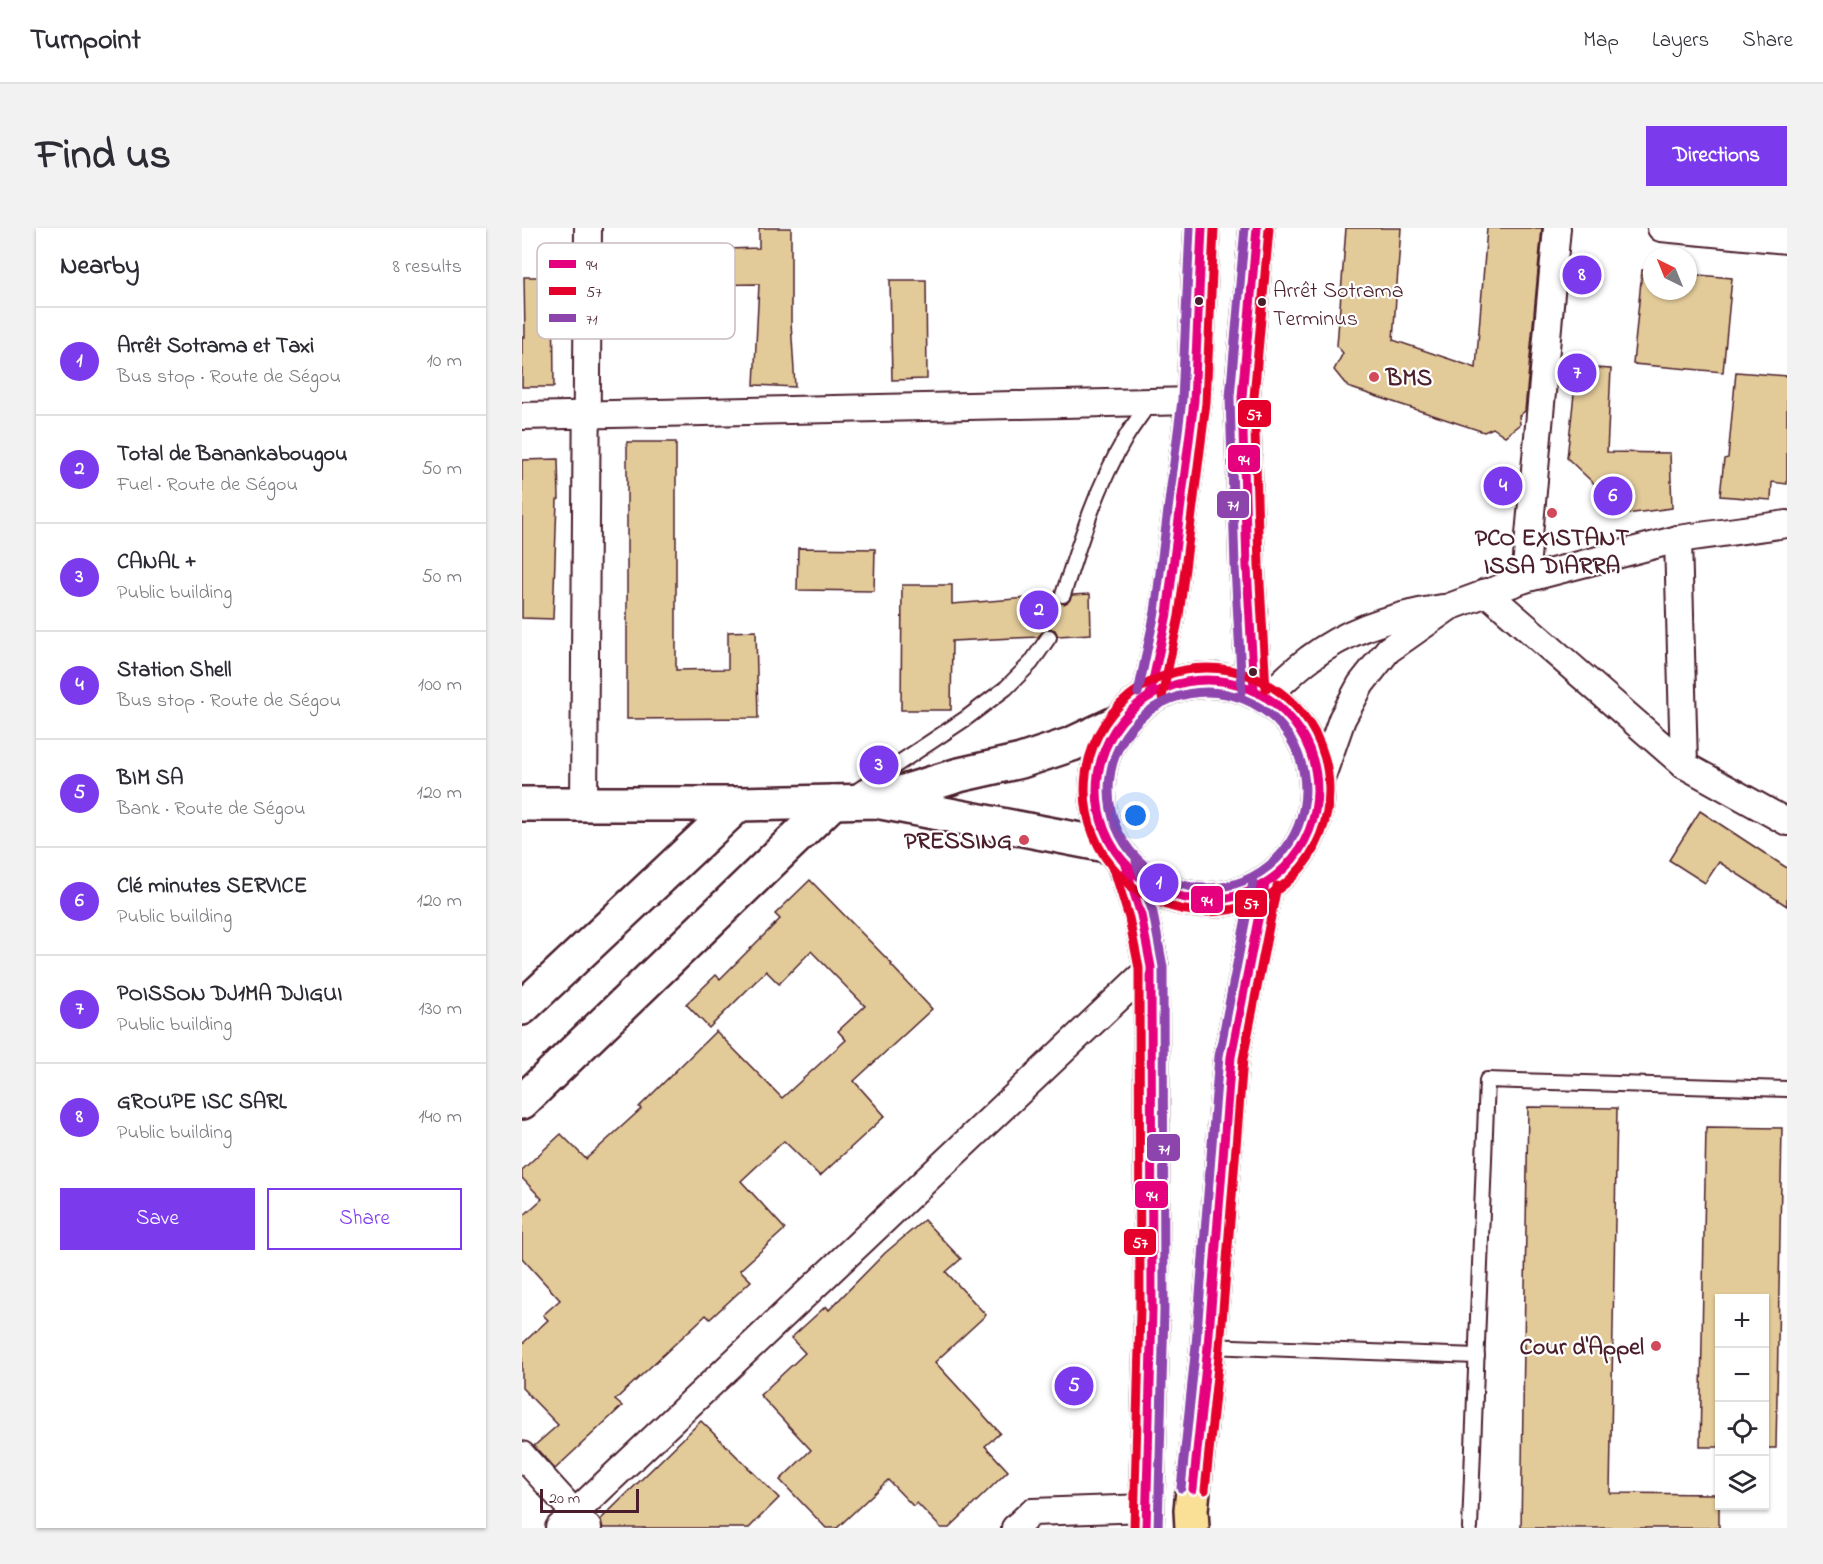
<!DOCTYPE html>
<meta charset="utf-8">
<style>
:root{--surface:#fff;--page:#f2f2f3;--text:#2b2b33;--muted:#7c7c81;--line:#e1e1e2;--accent:#7c3aed}
body{margin:0;font-family:"Indie Flower",sans-serif;background:var(--page);color:var(--text)}
.controls{position:absolute;right:18px;bottom:18px;display:grid;overflow:hidden;border-radius:0px;box-shadow:0 2px 4px #0004}
.controls button{width:54px;height:54px;display:grid;place-items:center;padding:0;border:0;border-bottom:2px solid var(--line);background:var(--surface);color:var(--text);font:30px sans-serif}
.compass{position:absolute;left:1121px;top:18px;width:54px;height:54px;border-radius:50%;background:var(--surface);box-shadow:0 2px 4px #0004;rotate:317deg}
.scale{position:absolute;left:18px;bottom:15px;width:99px;box-sizing:border-box;padding-left:6px;border:3px solid #4a1f2b;border-top:0;font-size:16px;line-height:21px;white-space:nowrap;color:#4a1f2b;-webkit-text-stroke:4px #fff;paint-order:stroke}
.you{position:absolute;left:614px;top:588px;width:21px;height:21px;margin:-15px;border:4px solid #fff;border-radius:50%;background:#1a73e8;box-shadow:0 0 0 9px #1a73e833}
.badge{display:grid;place-items:center;width:39px;height:39px;border-radius:50%;background:var(--accent);color:#fff;font-size:20px;font-weight:700}
.pin{position:absolute;translate:-50% -50%;border:3px solid #fff;box-shadow:0 2px 6px #0006}
.list{margin:0;padding:0;list-style:none}
h2{display:flex;justify-content:space-between;align-items:center;height:78px;margin:0;padding:0 24px;font-size:26px}
h2 small{font-size:20px;font-weight:400;color:var(--muted)}
.list li{display:grid;grid-template-columns:39px 1fr auto;gap:18px;align-items:center;box-sizing:border-box;height:108px;padding:0 24px;border-top:2px solid var(--line)}
.list b{display:block;font-size:22px;white-space:nowrap}
.list p{margin:0;font-size:20px;white-space:nowrap;color:var(--muted)}
.list em{font-size:20px;font-style:normal;color:var(--muted)}
.actions{display:flex;gap:12px;padding:18px 24px}
.actions a{flex:1;padding:14px 0;border:2px solid var(--accent);border-radius:0px;text-align:center;font-size:21px;color:var(--accent)}
.actions .main{background:var(--accent);color:#fff}
.icon{flex:none;width:33px;height:33px;fill:none;stroke:currentColor;stroke-width:2;stroke-linecap:round;stroke-linejoin:round}
.map{position:relative;flex:none;width:1265px;height:1300px;overflow:hidden;border-radius:0px}
header{display:flex;align-items:center;gap:36px;box-sizing:border-box;height:84px;padding:0 30px;background:var(--surface);border-bottom:2px solid var(--line)}
header strong{font-size:28px}
nav{display:flex;gap:33px;margin-inline-start:auto;font-size:21px}
.intro{display:flex;align-items:center;justify-content:space-between;box-sizing:border-box;height:144px;padding:0 36px}
h1{margin:0;font-size:42px}
.button{padding:15px 27px;border-radius:0px;background:var(--accent);color:#fff;font-size:21px;font-weight:700}
main{display:flex;gap:36px;padding:0 36px}
aside{flex:1;background:var(--surface);border-radius:0px;box-shadow:0 2px 4px #0004}
.map>svg:first-child{display:block}
.building{fill:#e2ca99;stroke:#4a1f2b;stroke-width:1.5}
.lines{fill:none;stroke-linecap:round;stroke-linejoin:round}
.lane-casing{stroke:#4a1f2b;stroke-width:18}
.street-casing{stroke:#4a1f2b;stroke-width:30}
.secondary-casing{stroke:#4a1f2b;stroke-width:38}
.highway-casing{stroke:#4a1f2b;stroke-width:38}
.lane{stroke:#fff;stroke-width:14}
.street{stroke:#fff;stroke-width:26}
.secondary{stroke:#fff;stroke-width:33}
.highway{stroke:#fadf96;stroke-width:33}
.bus-1-casing{stroke:#fff;stroke-width:14}
.bus-2-casing{stroke:#fff;stroke-width:14}
.bus-3-casing{stroke:#fff;stroke-width:14}
.bus-1{stroke:#e5007d;stroke-width:9}
.bus-2{stroke:#e4002b;stroke-width:9}
.bus-3{stroke:#8e44ad;stroke-width:9}
.bus-dot{fill:#4a1f2b;stroke:#fff;stroke-width:2}
.poi-dot{fill:#d1495b;stroke:#fff;stroke-width:2}
.labels{text-anchor:middle;stroke-width:4.5;stroke-linejoin:round;paint-order:stroke}
.bus-label{font-size:22px;fill:#4a1f2b;stroke:#fff;text-anchor:start}
.poi-label{font-size:24px;font-weight:bold;fill:#4a1f2b;stroke:#fff;text-anchor:end}
.key{fill:#fff;stroke:#c9bcbf;stroke-width:1.5}
.key-label{font-size:16px;fill:#4a1f2b}
.line-badge{stroke:#fff;stroke-width:2}
.badge-label{font-size:16px;text-anchor:middle;font-weight:bold;fill:#fff}
</style>
<header>
<strong>Turnpoint</strong>
<nav><a>Map</a><a>Layers</a><a>Share</a></nav>
</header>
<div class="intro"><h1>Find us</h1><a class="button">Directions</a></div>
<main>
<aside>
<h2>Nearby<small>8 results</small></h2>
<ul class="list">
<li><span class="badge">1</span><div><b>Arrêt Sotrama et Taxi</b><p>Bus stop · Route de Ségou</p></div><em>10 m</em></li>
<li><span class="badge">2</span><div><b>Total de Banankabougou</b><p>Fuel · Route de Ségou</p></div><em>50 m</em></li>
<li><span class="badge">3</span><div><b>CANAL +</b><p>Public building</p></div><em>50 m</em></li>
<li><span class="badge">4</span><div><b>Station Shell</b><p>Bus stop · Route de Ségou</p></div><em>100 m</em></li>
<li><span class="badge">5</span><div><b>BIM SA</b><p>Bank · Route de Ségou</p></div><em>120 m</em></li>
<li><span class="badge">6</span><div><b>Clé minutes SERVICE</b><p>Public building</p></div><em>120 m</em></li>
<li><span class="badge">7</span><div><b>POISSON DJ1MA DJIGUI</b><p>Public building</p></div><em>130 m</em></li>
<li><span class="badge">8</span><div><b>GROUPE ISC SARL</b><p>Public building</p></div><em>140 m</em></li>
</ul>
<div class="actions"><a class="main">Save</a><a>Share</a></div>
</aside>
<div class="map">
<svg width="1265" height="1300" viewBox="0 0 1265 1300">
<rect width="100%" height="100%" fill="#fff"/>
<filter id="ink" filterUnits="userSpaceOnUse"><feTurbulence type="fractalNoise" baseFrequency=".0167" numOctaves="2"/><feDisplacementMap in="SourceGraphic" scale="12" xChannelSelector="R" yChannelSelector="G"/><feConvolveMatrix kernelMatrix="1 2 1 2 8 2 1 2 1" color-interpolation-filters="sRGB"/></filter>
<g filter="url(#ink)">
<g class="building">
<path d="M237,0H269V94L273,159L232,157L237,56L174,57L173,22L237,20Z"/>
<path d="M824,0H879L871,112L954,140L965,0H1020L1003,183L997,188L998,196L983,208L971,200L962,204L826,159L812,142L821,125L815,118Z"/>
<path d="M1120,42L1130,43V63H1166V46L1210,50L1201,144L1111,136Z"/>
<path d="M2,49H31L32,159H0V109H3Z"/>
<path d="M368,52H404L405,151L370,152Z"/>
<path d="M1055,139L1089,141L1085,224L1148,225L1150,280L1104,286L1045,230Z"/>
<path d="M1214,144L1265,148V256L1250,254L1249,272L1198,268L1202,231L1206,230Z"/>
<path d="M105,214H154V442L206,441V404L234,403L236,490L105,491Z"/>
<path d="M36,231L37,271L35,272L31,391L0,390V232Z"/>
<path d="M276,320L353,321L352,363L275,362Z"/>
<path d="M380,357H430V376L532,368L535,373L542,376L547,373L550,367L568,366L569,406L536,408L533,402L527,400L523,401L516,409L430,413L429,482H379Z"/>
<path d="M1178,583L1265,640V678L1197,634L1183,655L1147,632Z"/>
<path d="M288,652L370,736L369,737L410,781L332,853L363,888L298,948L262,913L219,953L263,1001L218,1042L229,1053L188,1091L184,1087L93,1172L100,1178L33,1241L12,1218L36,1197L0,1160V1116L26,1092L21,1087L38,1072L0,1030V989L20,971L0,950V942L39,906L64,931L119,881L117,879L194,803L260,870L324,812L316,803L343,778L289,723L257,756L244,743L187,800L164,776L194,747L198,751L258,691L253,686Z"/>
<path d="M1006,879L1095,880L1088,1265L1197,1266V1300H999Z"/>
<path d="M1184,899L1260,900L1254,1220H1242V1071H1197V1219H1178Z"/>
<path d="M402,992L439,1031L424,1044L464,1087L413,1134L478,1205L463,1218L486,1243L427,1300H419L395,1275L391,1278L366,1252L315,1300H304L258,1252L289,1222L238,1167L283,1125L269,1110L304,1078L307,1082L363,1025Z"/>
<path d="M179,1193L257,1270L227,1300H81L78,1292Z"/>
</g>
<g class="lines">
<g class="lane-casing">
<g id="lane">
<path d="M541,367C558,313 575,258 604,209C611,197 620,186 628,174"/>
<path d="M329,567L443,491L484,460L509,435L527,409"/>
<path d="M686,1118L955,1128"/>
<path d="M948,1300L965,852L1265,861"/>
</g>
</g>
<g class="street-casing">
<g id="street">
<path d="M1139,0L1265,12"/>
<path d="M0,188L672,173"/>
<path d="M1156,311L1162,537"/>
<path d="M1003,351L1035,0"/>
<path d="M964,364L1162,537L1265,594"/>
<path d="M745,468C759,456 772,442 787,431C826,401 872,387 920,380"/>
<path d="M796,560L820,491L839,456L866,422L927,379L1003,351L1156,311L1265,296"/>
<path d="M62,576L66,0"/>
<path d="M0,1227L66,1300"/>
<path d="M37,1300L629,739"/>
<path d="M493,1300L510,1284L625,1280"/>
</g>
</g>
<g class="secondary-casing">
<g id="secondary">
<path d="M359,571L437,547L499,533L550,516L599,493"/>
<path d="M0,576H217L354,573L589,618"/>
<path d="M0,780L217,576"/>
<path d="M0,874L311,574"/>
</g>
</g>
<g class="highway-casing">
<g id="highway">
<circle cx="685" cy="562" r="110"/>
<path d="M732,462L725,339L720,169L735,0"/>
<path d="M628,467L645,386L672,173L680,0"/>
<path d="M603,637L619,687L629,739L630,1083L624,1300"/>
<path d="M670,1300L669,1282L686,1118L709,829L743,656"/>
</g>
</g>
<use href="#lane" class="lane"/>
<use href="#street" class="street"/>
<use href="#secondary" class="secondary"/>
<use href="#highway" class="highway"/>
<g class="bus-1-casing">
<g id="bus-1">
<circle cx="685" cy="562" r="110"/>
<path d="M732,462L725,339L720,169L735,0"/>
<path d="M628,467L645,386L672,173L680,0"/>
<path d="M603,637L619,687L629,739L630,1083L624,1300"/>
<path d="M671,1261L686,1118L709,829L743,656"/>
</g>
</g>
<g class="bus-2-casing">
<g id="bus-2">
<circle cx="685" cy="562" r="122"/>
<path d="M744,461L737,338L732,169L747,1"/>
<path d="M640,469L657,388L684,175L692,1"/>
<path d="M592,641L607,690L617,740L618,1083L612,1300"/>
<path d="M683,1262L698,1119L721,831L755,658"/>
</g>
</g>
<g class="bus-3-casing">
<g id="bus-3">
<path d="M720,463L713,339L708,169L723,0"/>
<circle cx="685" cy="562" r="98"/>
<path d="M616,465L633,384L660,172L668,0"/>
<path d="M614,633L631,685L641,739L642,1083L636,1300"/>
<path d="M659,1260L674,1117L697,828L731,654"/>
</g>
</g>
<use href="#bus-1" class="bus-1"/>
<use href="#bus-2" class="bus-2"/>
<use href="#bus-3" class="bus-3"/>
</g>
</g>
<g class="bus-dot">
<circle cx="677" cy="73" r="5"/>
<circle cx="740" cy="74" r="5"/>
<circle cx="731" cy="444" r="5"/>
</g>
<g class="poi-dot">
<circle cx="852" cy="149" r="6"/>
<circle cx="1030" cy="285" r="6"/>
<circle cx="502" cy="612" r="6"/>
<circle cx="1134" cy="1118" r="6"/>
</g>
<g class="labels">
<g class="bus-label">
<text x="751" y="69">Arrêt Sotrama<tspan x="751" dy="28">Terminus</tspan></text>
</g>
<g class="poi-label">
<text x="864" y="157" text-anchor="start">BMS</text>
<text x="1030" y="317" text-anchor="middle">PCO EXISTANT<tspan x="1030" dy="28">ISSA DIARRA</tspan></text>
<text x="490" y="620">PRESSING</text>
<text x="1122" y="1126">Cour d'Appel</text>
</g>
</g>
<rect x="15" y="15" width="198" height="96" rx="9" class="key"/>
<rect x="27" y="32" width="27" height="8" fill="#e5007d"/>
<rect x="27" y="59" width="27" height="8" fill="#e4002b"/>
<rect x="27" y="86" width="27" height="8" fill="#8e44ad"/>
<g class="key-label">
<text x="64" y="42">94</text>
<text x="64" y="69">57</text>
<text x="64" y="96">71</text>
</g>
<g class="line-badge">
<rect x="715" y="171" width="35" height="29" rx="6" fill="#e4002b"/>
<rect x="705" y="216" width="34" height="29" rx="6" fill="#e5007d"/>
<rect x="694" y="262" width="34" height="29" rx="6" fill="#8e44ad"/>
<rect x="668" y="657" width="34" height="29" rx="6" fill="#e5007d"/>
<rect x="712" y="661" width="34" height="29" rx="6" fill="#e4002b"/>
<rect x="624" y="905" width="35" height="29" rx="6" fill="#8e44ad"/>
<rect x="612" y="952" width="35" height="29" rx="6" fill="#e5007d"/>
<rect x="601" y="1000" width="34" height="28" rx="6" fill="#e4002b"/>
</g>
<g class="badge-label">
<text x="732" y="192">57</text>
<text x="722" y="237">94</text>
<text x="711" y="282">71</text>
<text x="685" y="678">94</text>
<text x="729" y="681">57</text>
<text x="642" y="926">71</text>
<text x="630" y="973">94</text>
<text x="618" y="1020">57</text>
</g>
</svg>
<div class="controls">
<button>+</button>
<button>−</button>
<button><svg class="icon" aria-label="locate" viewBox="0 0 24 24"><circle cx="12" cy="12" r="6"/><path d="M12 2v4M12 18v4M2 12h4M18 12h4"/></svg></button>
<button><svg class="icon" aria-label="layers" viewBox="0 0 24 24"><path d="M12 4l9 5-9 5-9-5zM3 14l9 5 9-5"/></svg></button>
</div>
<svg class="compass" viewBox="-18 -18 36 36"><path d="M0-13l5 13h-10z" fill="#e53935"/><path d="M0 13l5-13h-10z" fill="#7c7c81"/></svg>
<div class="scale">20 m</div>
<div class="you"></div>
<div class="pin badge" style="left:637px;top:655px">1</div>
<div class="pin badge" style="left:517px;top:382px">2</div>
<div class="pin badge" style="left:357px;top:537px">3</div>
<div class="pin badge" style="left:981px;top:258px">4</div>
<div class="pin badge" style="left:552px;top:1158px">5</div>
<div class="pin badge" style="left:1091px;top:268px">6</div>
<div class="pin badge" style="left:1055px;top:145px">7</div>
<div class="pin badge" style="left:1060px;top:47px">8</div>
</div>
</main>
